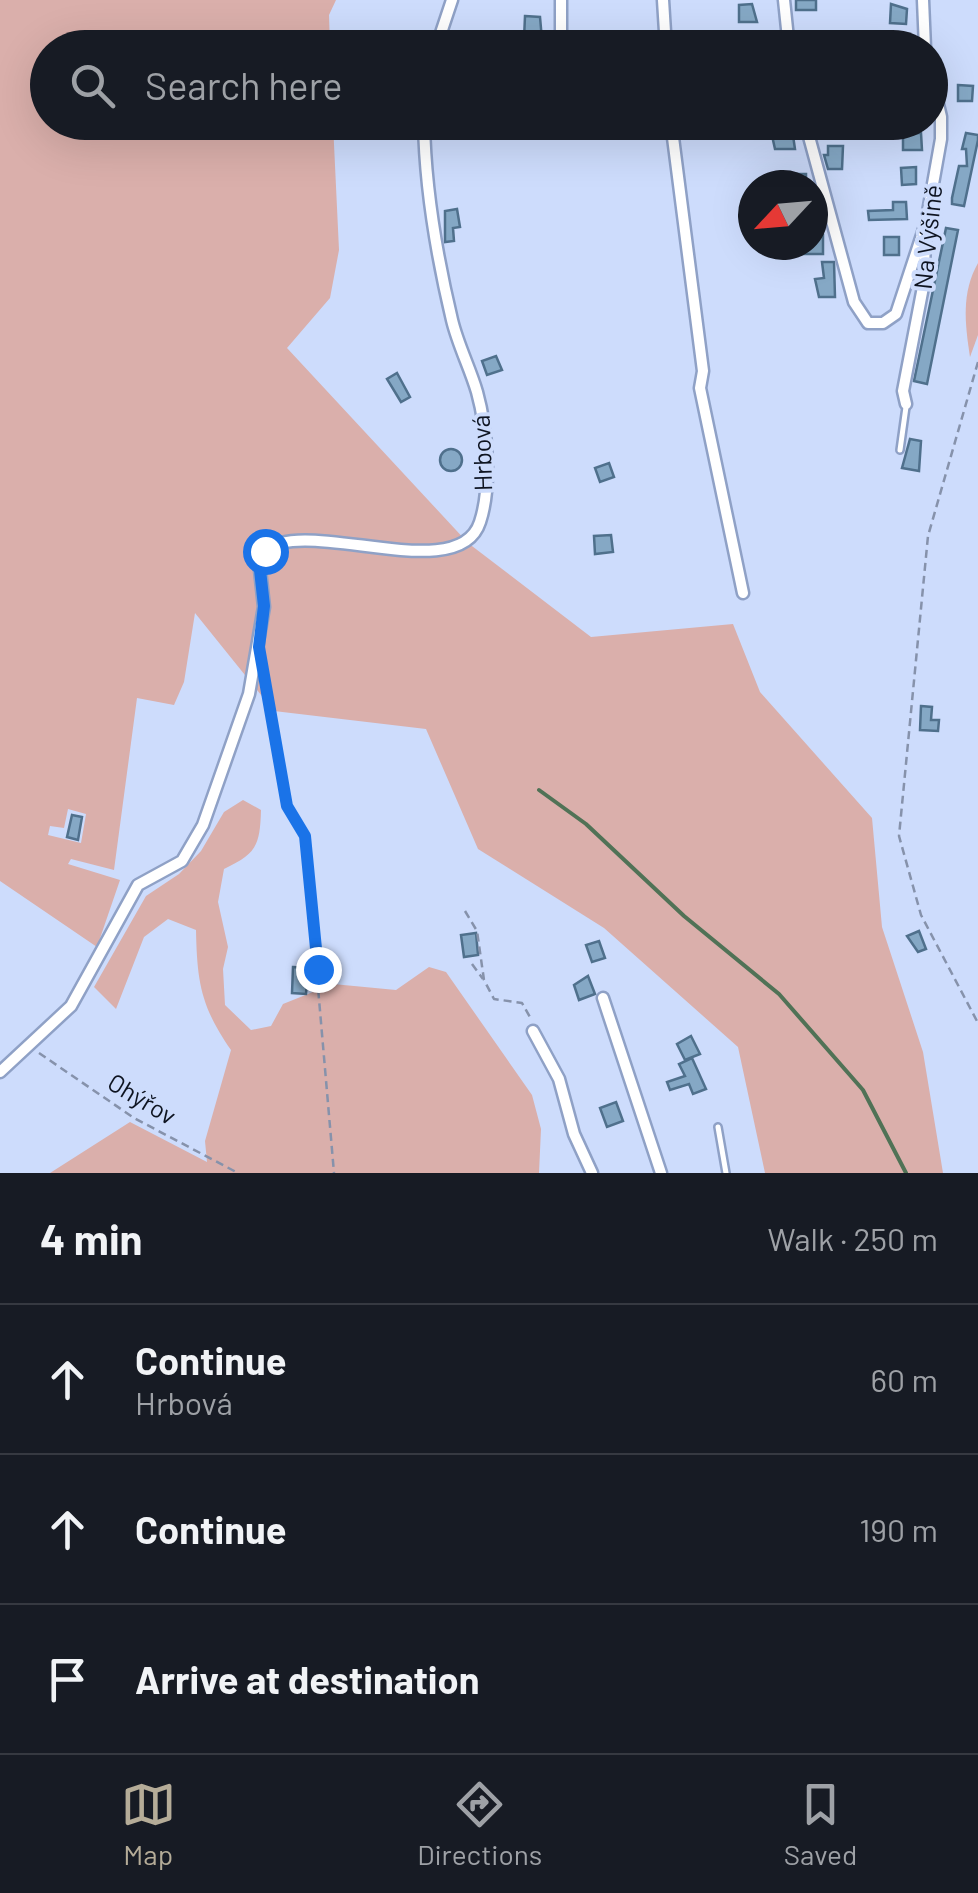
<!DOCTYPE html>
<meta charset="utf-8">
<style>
:root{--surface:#171b24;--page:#242831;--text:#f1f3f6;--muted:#9ea1a6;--line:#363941;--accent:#b5ac98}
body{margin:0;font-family:Barlow,sans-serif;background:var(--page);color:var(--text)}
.compass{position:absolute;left:738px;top:170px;width:90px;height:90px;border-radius:50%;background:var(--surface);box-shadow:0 10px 40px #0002;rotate:244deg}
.stop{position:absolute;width:30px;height:30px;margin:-22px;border:8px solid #1a73e8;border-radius:50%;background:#fff}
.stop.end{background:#1a73e8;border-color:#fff;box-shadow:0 2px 10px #0008}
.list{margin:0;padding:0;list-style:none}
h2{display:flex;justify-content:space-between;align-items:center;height:130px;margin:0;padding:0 40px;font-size:42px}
h2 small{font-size:32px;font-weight:400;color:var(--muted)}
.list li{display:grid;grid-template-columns:65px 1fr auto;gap:30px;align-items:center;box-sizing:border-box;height:150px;padding:0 40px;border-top:2px solid var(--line)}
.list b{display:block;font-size:38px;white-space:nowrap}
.list p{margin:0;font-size:32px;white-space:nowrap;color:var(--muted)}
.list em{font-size:32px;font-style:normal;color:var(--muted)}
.icon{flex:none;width:55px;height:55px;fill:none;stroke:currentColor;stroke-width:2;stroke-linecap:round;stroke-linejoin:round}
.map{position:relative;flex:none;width:978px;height:1173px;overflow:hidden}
.search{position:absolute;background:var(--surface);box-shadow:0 10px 40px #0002;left:30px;right:30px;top:30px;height:110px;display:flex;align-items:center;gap:25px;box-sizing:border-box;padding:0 35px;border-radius:55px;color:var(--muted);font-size:38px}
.sheet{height:580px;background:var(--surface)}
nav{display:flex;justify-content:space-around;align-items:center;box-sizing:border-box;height:140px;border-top:2px solid var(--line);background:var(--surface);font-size:28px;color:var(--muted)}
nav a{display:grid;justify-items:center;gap:5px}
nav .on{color:var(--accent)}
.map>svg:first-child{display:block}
.green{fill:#daafab;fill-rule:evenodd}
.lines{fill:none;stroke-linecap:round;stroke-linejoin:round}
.stream{stroke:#507256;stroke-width:4}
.building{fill:#85a8c5;stroke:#4f708c;stroke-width:2.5}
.lane-casing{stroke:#8fa1c6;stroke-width:10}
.street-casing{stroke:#8fa1c6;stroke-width:15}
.path{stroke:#8692ab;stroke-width:2.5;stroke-dasharray:8 5;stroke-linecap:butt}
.lane{stroke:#fff;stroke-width:5}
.street{stroke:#fff;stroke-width:10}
.route{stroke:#1a73e8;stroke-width:12}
.labels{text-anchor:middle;stroke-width:8;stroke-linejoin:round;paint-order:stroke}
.street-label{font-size:25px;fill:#0e1421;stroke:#cddcfc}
</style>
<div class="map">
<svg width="978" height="1173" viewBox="0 0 978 1173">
<rect width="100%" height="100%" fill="#cddcfc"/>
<g class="green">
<path d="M0,0H336L329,15L330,47L48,48V122L333,123L339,250L330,298L287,348L468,543L591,637L733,624L760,692L872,818L882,927L923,1052L943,1173H765L738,1047L604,928L478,849L426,729L274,711L195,613L184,682L174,705L137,698L114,870L71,859L68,864L120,880L97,947L0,881ZM68,809L86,814L81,843L48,835L50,826L64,828Z"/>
<path d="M978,263V335L970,357C965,324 961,293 978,263Z"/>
<path d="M243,800L261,810C260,846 256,854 224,869L218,902L228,947L223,969L225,1005L251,1030L271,1026L283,1004L333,984L396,990L429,967L446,972L532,1095L541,1129L539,1173H50L130,1122L207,1162L205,1141L231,1050C201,1007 197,982 196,930L168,919L144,937L116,1009L94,987L146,896L179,874L201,851L224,812Z"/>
</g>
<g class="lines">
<path class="stream" d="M539,790L586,824L684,916L779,994L863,1090L906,1173"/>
</g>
<g class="building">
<rect x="796" y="0" width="20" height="10"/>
<path d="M752,4L757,22H739V5Z"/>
<path d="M891,4L907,9L906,24L890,23Z"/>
<path d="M525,16L540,17L542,40L524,39Z"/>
<path d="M958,85L973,86L972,101H958Z"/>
<path d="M449,122H473L474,133L450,135Z"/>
<path d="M769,122H791L795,149H775Z"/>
<path d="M903,133H921L922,150H903Z"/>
<path d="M966,133L978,135V140L964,206L952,204V198L959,166H967L966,149H962Z"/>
<path d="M828,146H843L842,169H828L824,155H828Z"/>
<path d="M916,167V184L902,185L901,168Z"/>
<path d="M788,174H806V185H789Z"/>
<path d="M893,202H906L907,219L869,220L868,211L893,210Z"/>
<path d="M457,209L460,227L453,228L454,241L445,242V211Z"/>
<path d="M946,228L958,230L927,384L914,381Z"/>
<path d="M813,235H823V254H804V245H813Z"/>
<rect x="884" y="237" width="15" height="18"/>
<path d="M822,262H834L835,297H819L815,279L824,278Z"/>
<path d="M496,356L502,370L487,375L482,361Z"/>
<path d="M397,373L410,397L401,402L387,379Z"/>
<path d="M910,439L921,441L919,471L902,468Z"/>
<circle cx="451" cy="460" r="11"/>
<path d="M609,463L614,477L600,482L595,468Z"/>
<path d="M611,535L613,552L595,554L594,536Z"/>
<path d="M921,706L932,707L931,720H939L938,731L920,730Z"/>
<path d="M72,815L82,817L78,840L67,837Z"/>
<path d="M919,931L926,949L918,952L907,936Z"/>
<path d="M476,933L478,955L464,957L461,935Z"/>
<path d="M599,941L605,958L592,962L586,945Z"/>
<path d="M293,967L308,968L306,994L292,993Z"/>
<path d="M588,976L595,994L579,1000L574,985Z"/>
<path d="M691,1036L700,1054L685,1060L677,1044Z"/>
<path d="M692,1058L706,1089L693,1094L689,1084L670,1090L667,1082L685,1076L679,1064Z"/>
<path d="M616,1102L623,1121L607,1127L600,1108Z"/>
</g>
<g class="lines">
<g class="lane-casing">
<g id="lane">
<path d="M668,47L745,48"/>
<path d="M900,450L906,407"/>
<path d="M718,1127L726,1173"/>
</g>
</g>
<g class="street-casing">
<g id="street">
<path d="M663,0L666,48"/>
<path d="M784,0L789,48"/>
<path d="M923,0L925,48"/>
<path d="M561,35V0"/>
<path d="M436,48L452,0"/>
<path d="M671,122L703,371L700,388L743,593"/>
<path d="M805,122L854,302L868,323H883L896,314L926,223"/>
<path d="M906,404L903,391L923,287L926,223L941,139V117L930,70"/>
<path d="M603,998L661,1173"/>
<path d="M533,1031L559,1079L574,1134L592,1173"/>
<path d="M0,1072L71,1006L138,885L182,861L203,825L249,694L264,607L260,570L265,551C305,515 459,588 480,522C492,486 487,428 477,392C470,368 458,345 452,320C437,257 425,188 424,122"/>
</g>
</g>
<g class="path">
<path d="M978,362L928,536L899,836L921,915L978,1023"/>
<path d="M264,673L287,807L305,837L334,1173"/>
<path d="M465,911L477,931L484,980L494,999L522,1003L531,1019"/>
<path d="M472,964L483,979"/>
<path d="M39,1053L134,1118L238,1173"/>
</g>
<use href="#lane" class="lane"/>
<use href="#street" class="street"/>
</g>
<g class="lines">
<path class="route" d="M265,551L260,570L264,606L259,647L287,806L305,836L318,969"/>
</g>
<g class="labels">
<g class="street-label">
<text transform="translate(928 237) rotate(-84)" y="9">Na Výšině</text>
<text transform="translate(482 453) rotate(-92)" y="9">Hrbová</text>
<text transform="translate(142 1099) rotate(31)" y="9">Ohýřov</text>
</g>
</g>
</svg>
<svg class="compass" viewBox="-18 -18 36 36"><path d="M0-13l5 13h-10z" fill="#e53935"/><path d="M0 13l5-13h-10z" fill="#9ea1a6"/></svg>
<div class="stop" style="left:265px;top:551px"></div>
<div class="stop end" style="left:318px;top:969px"></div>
<div class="search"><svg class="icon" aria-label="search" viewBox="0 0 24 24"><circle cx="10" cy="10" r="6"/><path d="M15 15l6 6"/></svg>Search here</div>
</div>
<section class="sheet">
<h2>4 min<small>Walk · 250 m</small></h2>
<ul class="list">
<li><svg class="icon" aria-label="ahead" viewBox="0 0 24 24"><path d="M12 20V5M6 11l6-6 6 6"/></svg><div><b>Continue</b><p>Hrbová</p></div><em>60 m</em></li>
<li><svg class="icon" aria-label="ahead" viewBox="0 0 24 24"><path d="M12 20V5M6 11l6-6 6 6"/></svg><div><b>Continue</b></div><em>190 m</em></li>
<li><svg class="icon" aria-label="arrive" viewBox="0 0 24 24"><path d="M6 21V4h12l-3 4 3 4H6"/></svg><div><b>Arrive at destination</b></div></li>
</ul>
</section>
<nav>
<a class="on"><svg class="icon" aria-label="map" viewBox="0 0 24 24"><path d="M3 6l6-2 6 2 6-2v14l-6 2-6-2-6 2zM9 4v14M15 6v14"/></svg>Map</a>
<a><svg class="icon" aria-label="directions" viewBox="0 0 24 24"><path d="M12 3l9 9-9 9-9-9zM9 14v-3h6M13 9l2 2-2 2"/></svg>Directions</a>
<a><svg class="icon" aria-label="saved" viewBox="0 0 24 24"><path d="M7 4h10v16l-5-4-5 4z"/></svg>Saved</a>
</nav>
